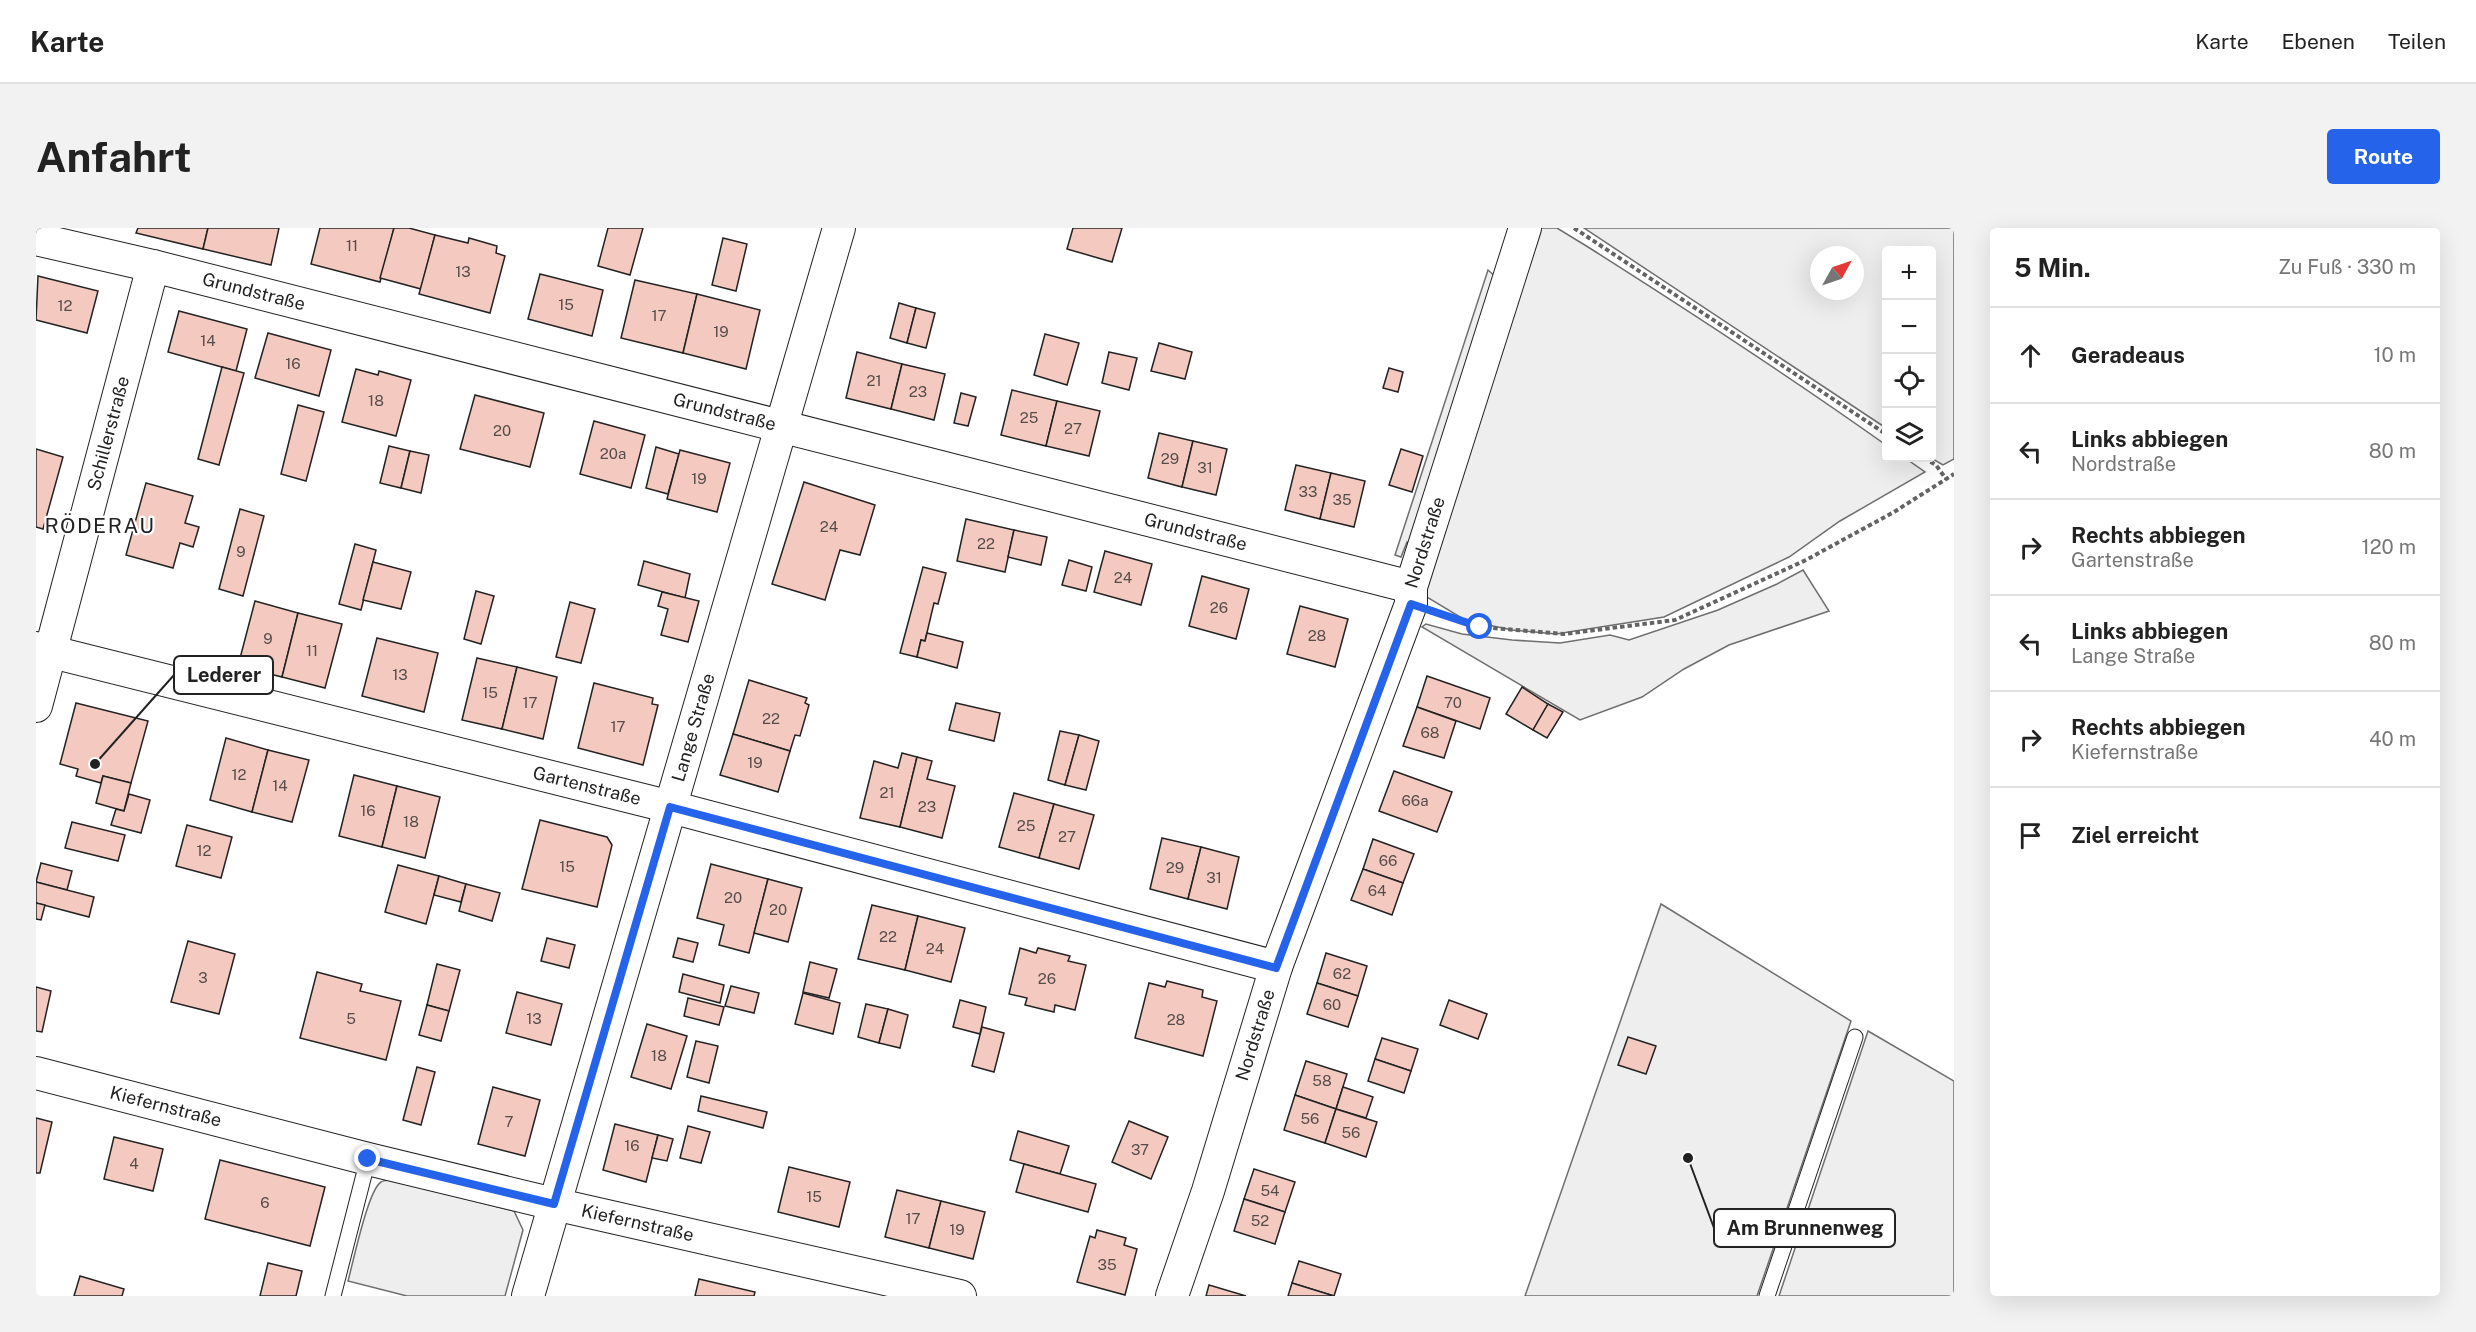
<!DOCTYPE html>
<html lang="de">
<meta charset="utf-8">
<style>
:root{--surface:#fff;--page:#f2f2f2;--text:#222;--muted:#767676;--line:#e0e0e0;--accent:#2563eb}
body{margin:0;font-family:"Public Sans",sans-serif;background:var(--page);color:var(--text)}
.controls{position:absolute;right:18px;top:18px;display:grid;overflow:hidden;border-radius:6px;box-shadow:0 6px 24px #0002}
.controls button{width:54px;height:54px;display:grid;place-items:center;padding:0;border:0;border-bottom:2px solid var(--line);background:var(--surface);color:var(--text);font:30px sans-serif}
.compass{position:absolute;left:1774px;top:18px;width:54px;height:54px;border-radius:50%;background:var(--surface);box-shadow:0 6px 24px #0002;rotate:50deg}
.stop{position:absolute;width:18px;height:18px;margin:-14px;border:4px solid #2563eb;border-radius:50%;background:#fff}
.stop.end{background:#2563eb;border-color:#fff;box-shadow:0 2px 6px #0008}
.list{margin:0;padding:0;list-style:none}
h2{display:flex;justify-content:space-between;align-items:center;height:78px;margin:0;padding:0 24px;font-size:26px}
h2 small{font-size:20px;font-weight:400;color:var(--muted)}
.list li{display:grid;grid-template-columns:39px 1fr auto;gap:18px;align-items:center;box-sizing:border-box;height:96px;padding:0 24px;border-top:2px solid var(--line)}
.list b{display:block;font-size:22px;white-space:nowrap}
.list p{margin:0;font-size:20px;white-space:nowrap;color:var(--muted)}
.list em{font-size:20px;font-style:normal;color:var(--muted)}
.icon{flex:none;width:33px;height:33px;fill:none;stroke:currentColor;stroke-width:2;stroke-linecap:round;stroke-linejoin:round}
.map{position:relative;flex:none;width:1918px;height:1068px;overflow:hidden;border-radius:6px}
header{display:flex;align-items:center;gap:36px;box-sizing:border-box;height:84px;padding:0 30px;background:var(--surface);border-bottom:2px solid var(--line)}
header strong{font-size:28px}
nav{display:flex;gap:33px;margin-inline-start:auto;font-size:21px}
.intro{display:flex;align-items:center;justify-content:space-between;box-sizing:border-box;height:144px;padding:0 36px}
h1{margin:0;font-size:42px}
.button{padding:15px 27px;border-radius:6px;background:var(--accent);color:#fff;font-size:21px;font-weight:700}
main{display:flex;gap:36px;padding:0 36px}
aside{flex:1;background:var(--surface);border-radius:6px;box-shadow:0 6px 24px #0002}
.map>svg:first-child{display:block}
.green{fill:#eee;stroke:#6f6f6f;stroke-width:1.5;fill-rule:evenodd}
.building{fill:#f3c9c0;stroke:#222;stroke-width:1.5}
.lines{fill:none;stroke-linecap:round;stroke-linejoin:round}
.service-casing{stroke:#222;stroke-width:17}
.minor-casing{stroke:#222;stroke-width:34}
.path{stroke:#646464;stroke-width:4;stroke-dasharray:4.5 3;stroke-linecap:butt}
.service{stroke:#fff;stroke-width:15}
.minor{stroke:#fff;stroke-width:32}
.route{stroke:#2563eb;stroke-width:8}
.labels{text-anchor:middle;stroke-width:4.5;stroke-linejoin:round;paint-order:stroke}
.number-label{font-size:15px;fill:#564c4a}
.street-label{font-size:18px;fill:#222;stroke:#fff}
.quarter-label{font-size:21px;letter-spacing:1.5px;fill:#222;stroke:#fff}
.leader{fill:none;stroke:#222;stroke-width:2}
.callout-dot{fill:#222;stroke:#fff;stroke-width:2}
.callout{fill:#fff;stroke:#222;stroke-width:2}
.callout-label{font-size:20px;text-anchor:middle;font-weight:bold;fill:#222}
</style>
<header>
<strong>Karte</strong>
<nav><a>Karte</a><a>Ebenen</a><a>Teilen</a></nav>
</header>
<div class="intro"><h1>Anfahrt</h1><a class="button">Route</a></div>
<main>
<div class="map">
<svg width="1918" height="1068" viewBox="0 0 1918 1068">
<rect width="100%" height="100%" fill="#fff"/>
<g class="green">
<path d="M1502,0H1521L1552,19C1653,83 1753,148 1850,217V230H1869L1889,244L1804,293L1753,329L1628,389L1520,406L1476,402L1429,392L1389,368L1398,324Z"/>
<path d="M1548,0H1918V231L1907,237L1895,230L1896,22H1850V200ZM1783,27H1819V63H1783Z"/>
<path d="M1452,42L1461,50L1378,317L1371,314L1365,329L1359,327Z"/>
<path d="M1767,342L1793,383L1693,417L1648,441L1606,469L1544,492L1386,399L1390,396L1426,406L1476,412L1524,415L1574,407L1593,412L1682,382L1741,356Z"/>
<path d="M1625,676L1815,793L1721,1068H1489Z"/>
<path d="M1832,803L1918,853V1068H1743Z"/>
<path d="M354,952L478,983L487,1002L469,1068H371L312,1053C317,1035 332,962 345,954C346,953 352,952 354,952Z"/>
</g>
<g class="building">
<path d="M102,0H172L167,21L100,5Z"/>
<path d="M172,0H243L235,37L167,21Z"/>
<path d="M284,0H358L344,54L275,36Z"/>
<path d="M358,0H373L399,7L385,61L344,50Z"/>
<path d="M572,0H607L594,47L562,38Z"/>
<path d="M1037,0H1086L1076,34L1031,21Z"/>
<path d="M399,7L432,15L433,10L461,18L460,25L469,28L454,85L383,66Z"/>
<path d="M687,10L711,16L700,63L676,57Z"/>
<path d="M504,46L567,62L556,108L492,91Z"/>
<path d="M2,48L62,63L51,105L0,92Z"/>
<path d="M599,52L661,66L647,125L585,110Z"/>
<path d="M661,66L724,82L710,141L647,125Z"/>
<path d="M863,75L880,80L871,115L854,110Z"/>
<path d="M880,80L899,85L890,120L871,115Z"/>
<path d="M143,83L211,101L200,143L132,124Z"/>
<path d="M232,105L295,122L283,168L219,150Z"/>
<path d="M1009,106L1043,115L1031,157L998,147Z"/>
<path d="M1123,115L1156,124L1149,151L1115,143Z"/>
<path d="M821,124L866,136L855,181L810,170Z"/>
<path d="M1073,124L1101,130L1093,162L1066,155Z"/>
<path d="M866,136L909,146L898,192L855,181Z"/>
<path d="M186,139L208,145L183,237L162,231Z"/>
<path d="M1353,140L1367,144L1362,164L1347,160Z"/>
<path d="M320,141L342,147L343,143L375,152L360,208L306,194Z"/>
<path d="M976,162L1021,173L1010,218L965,207Z"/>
<path d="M925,165L940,169L932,198L918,195Z"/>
<path d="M439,167L508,185L494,239L424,221Z"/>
<path d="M1021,173L1064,183L1053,228L1010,218Z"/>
<path d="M262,177L288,184L270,253L245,246Z"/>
<path d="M558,193L609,207L595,260L544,246Z"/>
<path d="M1123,205L1157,213L1146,259L1112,250Z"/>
<path d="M1157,213L1191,221L1180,267L1146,259Z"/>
<path d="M353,218L374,223L365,260L344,255Z"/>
<path d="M620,219L643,226L632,266L610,260Z"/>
<path d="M0,221L27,229L7,301L0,299Z"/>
<path d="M1365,221L1387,228L1376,264L1353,257Z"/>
<path d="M644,222L694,235L681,284L631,271Z"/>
<path d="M374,223L393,227L385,265L365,260Z"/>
<path d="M1260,237L1295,245L1284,291L1249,282Z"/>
<path d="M1295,245L1329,253L1318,299L1284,291Z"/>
<path d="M768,254L839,277L824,327L804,322L789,372L736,356Z"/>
<path d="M110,255L157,268L149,295L163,299L157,319L144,315L137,340L90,327Z"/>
<path d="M204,281L228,288L207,368L183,361Z"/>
<path d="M930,291L978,302L969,344L921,333Z"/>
<path d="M978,302L1011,309L1005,337L972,329Z"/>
<path d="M319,316L340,322L325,382L303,376Z"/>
<path d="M1069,323L1116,336L1105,377L1058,364Z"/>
<path d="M1033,332L1056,339L1050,363L1026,357Z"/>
<path d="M608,333L654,346L649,370L602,357Z"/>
<path d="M337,334L375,344L365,381L327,372Z"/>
<path d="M887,339L910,345L902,376L898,375L889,413L885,412L881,429L864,425Z"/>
<path d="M1166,348L1213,361L1200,411L1153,398Z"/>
<path d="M440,363L458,368L445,416L428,411Z"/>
<path d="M626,364L663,373L652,414L625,407L632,381L622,378Z"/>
<path d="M219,373L262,385L246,449L202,438Z"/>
<path d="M534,374L559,381L545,435L520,429Z"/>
<path d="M1264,378L1312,391L1299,439L1251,426Z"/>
<path d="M262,385L306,396L289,460L246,449Z"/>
<path d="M891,405L927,414L921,440L881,429L885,412L889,413Z"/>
<path d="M341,410L402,425L388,484L326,468Z"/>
<path d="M441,430L481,439L466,501L426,492Z"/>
<path d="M481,439L521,449L507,511L466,501Z"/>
<path d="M1391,448L1454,470L1444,501L1381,479Z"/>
<path d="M713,452L771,470L769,475L773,477L764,508L759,507L754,523L697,506Z"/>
<path d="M558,455L617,470L616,476L622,477L607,537L542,520Z"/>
<path d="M1486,459L1512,476L1497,502L1470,486Z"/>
<path d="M40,475L112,493L95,555L67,548L65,555L40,548L42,541L24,536Z"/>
<path d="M920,475L964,485L958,513L913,502Z"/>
<path d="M1512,476L1527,484L1511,510L1497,502Z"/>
<path d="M1381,479L1420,493L1408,530L1367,518Z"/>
<path d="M1024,503L1043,507L1029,557L1012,552Z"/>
<path d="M697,506L754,523L742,564L684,547Z"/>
<path d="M1043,507L1063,513L1050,562L1029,557Z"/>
<path d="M190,510L232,522L216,584L174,572Z"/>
<path d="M232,522L273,532L256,594L216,584Z"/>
<path d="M866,525L881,529L864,599L824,590L838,533L862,540Z"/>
<path d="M881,529L896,533L891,551L919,558L906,610L864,599Z"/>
<path d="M1358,543L1416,564L1401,604L1343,583Z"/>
<path d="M318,547L361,558L346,619L303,608Z"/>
<path d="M67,548L95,555L88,583L60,575Z"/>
<path d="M361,558L404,569L389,630L346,619Z"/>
<path d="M978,565L1018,576L1003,630L963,619Z"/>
<path d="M93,566L114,572L105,605L75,597L80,581L88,583Z"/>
<path d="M1018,576L1058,587L1043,641L1003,630Z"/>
<path d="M504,592L571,609L576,617L561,679L486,661Z"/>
<path d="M36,594L89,607L82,633L29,620Z"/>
<path d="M151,597L196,609L185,650L140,638Z"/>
<path d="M1126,610L1165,619L1152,671L1114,661Z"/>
<path d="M1337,611L1378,626L1367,655L1327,641Z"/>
<path d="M1165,619L1203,629L1191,681L1152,671Z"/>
<path d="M5,635L36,643L31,662L0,654Z"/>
<path d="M675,636L732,651L713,725L683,717L688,697L661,690Z"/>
<path d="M362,637L403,648L390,696L349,684Z"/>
<path d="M1327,641L1367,655L1356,687L1315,672Z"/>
<path d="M403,648L430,656L425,674L398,667Z"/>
<path d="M732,651L766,660L752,714L718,705Z"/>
<path d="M0,654L58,669L53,689L0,675Z"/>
<path d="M430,656L464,665L456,693L423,683Z"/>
<path d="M0,675L9,677L5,692L0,691Z"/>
<path d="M836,677L882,688L869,742L822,731Z"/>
<path d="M882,688L929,700L915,754L869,742Z"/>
<path d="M511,710L539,717L533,740L505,733Z"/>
<path d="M642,710L662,715L657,734L637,729Z"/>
<path d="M152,713L199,726L183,786L135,774Z"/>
<path d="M984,720L1000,725L1002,720L1034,728L1032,733L1050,737L1039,782L1019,777L1018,784L989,777L991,770L973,766Z"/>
<path d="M1290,725L1331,738L1322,768L1281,755Z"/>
<path d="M774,734L801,741L793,770L767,764Z"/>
<path d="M401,736L424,742L413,783L391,777Z"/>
<path d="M281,744L326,756L324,763L365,773L350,832L264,810Z"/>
<path d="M647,746L688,757L684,775L643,764Z"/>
<path d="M1131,753L1167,762L1166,769L1181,773L1167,828L1099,810L1113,755L1129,759Z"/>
<path d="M1281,755L1322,768L1312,799L1271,786Z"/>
<path d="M695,758L723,765L718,785L689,778Z"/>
<path d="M0,759L15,763L6,804L0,803Z"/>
<path d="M481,764L526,776L515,817L470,805Z"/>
<path d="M767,765L804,775L797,806L759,796Z"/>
<path d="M652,770L688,779L683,797L648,788Z"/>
<path d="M924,772L950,779L944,806L917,799Z"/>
<path d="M1413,772L1451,786L1442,811L1404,797Z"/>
<path d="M830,776L852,781L843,815L822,809Z"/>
<path d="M391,777L413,783L405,813L383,807Z"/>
<path d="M852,781L872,787L864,820L843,815Z"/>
<path d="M611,796L651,808L635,861L595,849Z"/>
<path d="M946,799L968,805L958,844L936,838Z"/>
<path d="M1592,809L1620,818L1610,846L1582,837Z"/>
<path d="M1346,810L1382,821L1375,843L1339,831Z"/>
<path d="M660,813L682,818L673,855L651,849Z"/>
<path d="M1339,831L1375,843L1368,865L1332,853Z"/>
<path d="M1270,833L1311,846L1300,881L1259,867Z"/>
<path d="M381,839L399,844L385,897L367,892Z"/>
<path d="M457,859L504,872L489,928L442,916Z"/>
<path d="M1307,859L1337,869L1330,890L1300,881Z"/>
<path d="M1259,867L1300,881L1289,915L1248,902Z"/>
<path d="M665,868L731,884L727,900L662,883Z"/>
<path d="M1300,881L1341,894L1330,929L1289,915Z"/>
<path d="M0,890L16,894L4,945H0Z"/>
<path d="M1093,893L1132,909L1115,951L1076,934Z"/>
<path d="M579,896L622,907L610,954L567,942Z"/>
<path d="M652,898L674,904L665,935L644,930Z"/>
<path d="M982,903L1033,918L1024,946L974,932Z"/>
<path d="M622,907L637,911L631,933L616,930Z"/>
<path d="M78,909L127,921L117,963L68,951Z"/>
<path d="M184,932L289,959L274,1018L169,991Z"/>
<path d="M988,936L1060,956L1052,984L980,964Z"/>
<path d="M753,939L814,954L803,999L742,984Z"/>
<path d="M1218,941L1259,954L1249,984L1208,971Z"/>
<path d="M861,962L905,973L893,1020L849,1009Z"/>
<path d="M1208,971L1249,984L1239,1016L1198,1003Z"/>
<path d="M905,973L949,984L937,1031L893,1020Z"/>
<path d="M1061,1002L1090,1010L1088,1017L1101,1021L1089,1067L1041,1054L1054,1008L1059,1010Z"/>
<path d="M1263,1033L1305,1046L1298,1068L1256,1055Z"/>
<path d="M232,1035L266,1043L260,1068H224Z"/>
<path d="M44,1048L88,1061L86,1068H38Z"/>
<path d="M663,1051L719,1064L718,1068H659Z"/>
<path d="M1256,1055L1298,1068H1252Z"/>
<path d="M1173,1057L1210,1068H1170Z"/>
</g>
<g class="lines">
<g class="service-casing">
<g id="service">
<path d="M297,1068L332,931"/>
<path d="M1731,1068L1819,809"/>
</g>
</g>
<g class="minor-casing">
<g id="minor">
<path id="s1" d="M0,11L117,38L1375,359"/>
<path id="s2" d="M0,420L635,579L1240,739"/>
<path id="s3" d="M0,478L117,38"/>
<path id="s4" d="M0,845L332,931L518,976L924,1068"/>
<path id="s5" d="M492,1068L803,0"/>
<path id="s6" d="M1136,1068L1172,963L1240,739L1375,376V359L1489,0"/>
</g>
</g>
<g class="path">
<path d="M1538,0L1850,206"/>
<path d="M1888,230L1900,237L1910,251"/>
<path d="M1407,386L1444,399L1528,406L1639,392L1770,332L1858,284L1918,246"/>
</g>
<use href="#service" class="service"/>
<use href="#minor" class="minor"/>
</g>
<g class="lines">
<path class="route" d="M332,931L518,976L634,579L1240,740L1375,376L1444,399"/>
</g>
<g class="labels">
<g class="number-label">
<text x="316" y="23">11</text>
<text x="427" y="49">13</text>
<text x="530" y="82">15</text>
<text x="29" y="83">12</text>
<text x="623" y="93">17</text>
<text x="685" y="109">19</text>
<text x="172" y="118">14</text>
<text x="257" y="141">16</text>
<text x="838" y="158">21</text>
<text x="882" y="169">23</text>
<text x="340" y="178">18</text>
<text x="993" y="195">25</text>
<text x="1037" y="206">27</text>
<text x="466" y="208">20</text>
<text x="577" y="231">20a</text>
<text x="1134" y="236">29</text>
<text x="1169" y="245">31</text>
<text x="663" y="256">19</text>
<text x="1272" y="269">33</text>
<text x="1306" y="277">35</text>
<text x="793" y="304">24</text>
<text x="950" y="321">22</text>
<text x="205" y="329">9</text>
<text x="1087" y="355">24</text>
<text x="1183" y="385">26</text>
<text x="1281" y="413">28</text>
<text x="232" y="416">9</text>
<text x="276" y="428">11</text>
<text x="364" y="452">13</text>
<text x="454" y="470">15</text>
<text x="494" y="480">17</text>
<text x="1417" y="480">70</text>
<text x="735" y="496">22</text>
<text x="582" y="504">17</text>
<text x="1394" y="510">68</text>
<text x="719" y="540">19</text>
<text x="203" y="552">12</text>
<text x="244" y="563">14</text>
<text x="851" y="570">21</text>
<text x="1379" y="578">66a</text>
<text x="891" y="584">23</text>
<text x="332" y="588">16</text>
<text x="375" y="599">18</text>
<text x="990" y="603">25</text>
<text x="1031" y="614">27</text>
<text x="168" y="628">12</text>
<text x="1352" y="638">66</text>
<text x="531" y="644">15</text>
<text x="1139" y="645">29</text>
<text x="1178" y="655">31</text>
<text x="1341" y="668">64</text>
<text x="697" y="675">20</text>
<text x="742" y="687">20</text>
<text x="852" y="714">22</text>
<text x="899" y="726">24</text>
<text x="1306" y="751">62</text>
<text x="167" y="755">3</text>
<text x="1011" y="756">26</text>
<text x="1296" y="782">60</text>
<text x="315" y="796">5</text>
<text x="498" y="796">13</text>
<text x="1140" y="797">28</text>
<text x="623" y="833">18</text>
<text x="1286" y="858">58</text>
<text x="1274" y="896">56</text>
<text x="473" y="899">7</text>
<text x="1315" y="910">56</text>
<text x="596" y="923">16</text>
<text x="1104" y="927">37</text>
<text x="98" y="941">4</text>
<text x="1234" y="968">54</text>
<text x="778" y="974">15</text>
<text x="229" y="980">6</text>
<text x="877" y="996">17</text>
<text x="1224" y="998">52</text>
<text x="921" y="1007">19</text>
<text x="1071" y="1042">35</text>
</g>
<g class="street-label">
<text dy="6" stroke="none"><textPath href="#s1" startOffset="224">Grundstraße</textPath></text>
<text dy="6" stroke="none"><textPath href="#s1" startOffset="710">Grundstraße</textPath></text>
<text dy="6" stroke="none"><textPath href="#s3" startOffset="282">Schillerstraße</textPath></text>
<text dy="6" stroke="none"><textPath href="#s1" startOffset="1196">Grundstraße</textPath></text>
<text dy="6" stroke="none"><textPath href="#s6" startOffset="796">Nordstraße</textPath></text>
<text dy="6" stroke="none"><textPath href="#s5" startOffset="592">Lange Straße</textPath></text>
<text dy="6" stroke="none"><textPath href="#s2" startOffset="568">Gartenstraße</textPath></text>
<text dy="6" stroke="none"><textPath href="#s6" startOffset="274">Nordstraße</textPath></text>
<text dy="6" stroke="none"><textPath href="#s4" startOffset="134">Kiefernstraße</textPath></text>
<text dy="6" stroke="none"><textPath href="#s4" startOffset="620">Kiefernstraße</textPath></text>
</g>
<g class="quarter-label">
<text x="64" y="305">RÖDERAU</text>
</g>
</g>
<path class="leader" d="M59 536L138 447M1652 930L1678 1000"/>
<g class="callout-dot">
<circle cx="59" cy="536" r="6"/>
<circle cx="1652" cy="930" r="6"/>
</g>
<g class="callout">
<rect x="138" y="428" width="99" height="38" rx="6"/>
<rect x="1678" y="981" width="181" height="38" rx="6"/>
</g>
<g class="callout-label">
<text x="188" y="454">Lederer</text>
<text x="1769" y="1007">Am Brunnenweg</text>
</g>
</svg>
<div class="controls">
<button>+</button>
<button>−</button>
<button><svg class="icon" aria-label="locate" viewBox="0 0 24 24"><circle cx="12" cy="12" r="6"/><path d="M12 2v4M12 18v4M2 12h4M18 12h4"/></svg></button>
<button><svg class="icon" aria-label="layers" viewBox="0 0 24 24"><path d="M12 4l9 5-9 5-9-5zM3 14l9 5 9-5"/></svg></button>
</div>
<svg class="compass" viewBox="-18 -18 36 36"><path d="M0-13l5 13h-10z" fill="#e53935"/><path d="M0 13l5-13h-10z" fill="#767676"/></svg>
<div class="stop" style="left:1444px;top:399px"></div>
<div class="stop end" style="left:332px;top:931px"></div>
</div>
<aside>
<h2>5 Min.<small>Zu Fuß · 330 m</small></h2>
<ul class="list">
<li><svg class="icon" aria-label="ahead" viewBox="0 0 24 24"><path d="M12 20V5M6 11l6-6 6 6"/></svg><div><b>Geradeaus</b></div><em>10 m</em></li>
<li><svg class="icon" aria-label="left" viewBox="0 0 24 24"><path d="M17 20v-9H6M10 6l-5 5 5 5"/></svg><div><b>Links abbiegen</b><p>Nordstraße</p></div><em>80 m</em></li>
<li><svg class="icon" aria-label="right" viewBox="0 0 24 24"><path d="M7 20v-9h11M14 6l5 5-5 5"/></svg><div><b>Rechts abbiegen</b><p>Gartenstraße</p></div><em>120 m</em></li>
<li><svg class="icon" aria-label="left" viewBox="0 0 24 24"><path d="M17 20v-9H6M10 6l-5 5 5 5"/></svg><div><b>Links abbiegen</b><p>Lange Straße</p></div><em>80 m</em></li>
<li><svg class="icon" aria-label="right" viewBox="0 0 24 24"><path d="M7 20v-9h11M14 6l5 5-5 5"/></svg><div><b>Rechts abbiegen</b><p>Kiefernstraße</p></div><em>40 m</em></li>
<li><svg class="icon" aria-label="arrive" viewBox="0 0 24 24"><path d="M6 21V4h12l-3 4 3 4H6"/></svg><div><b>Ziel erreicht</b></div></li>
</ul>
</aside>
</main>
